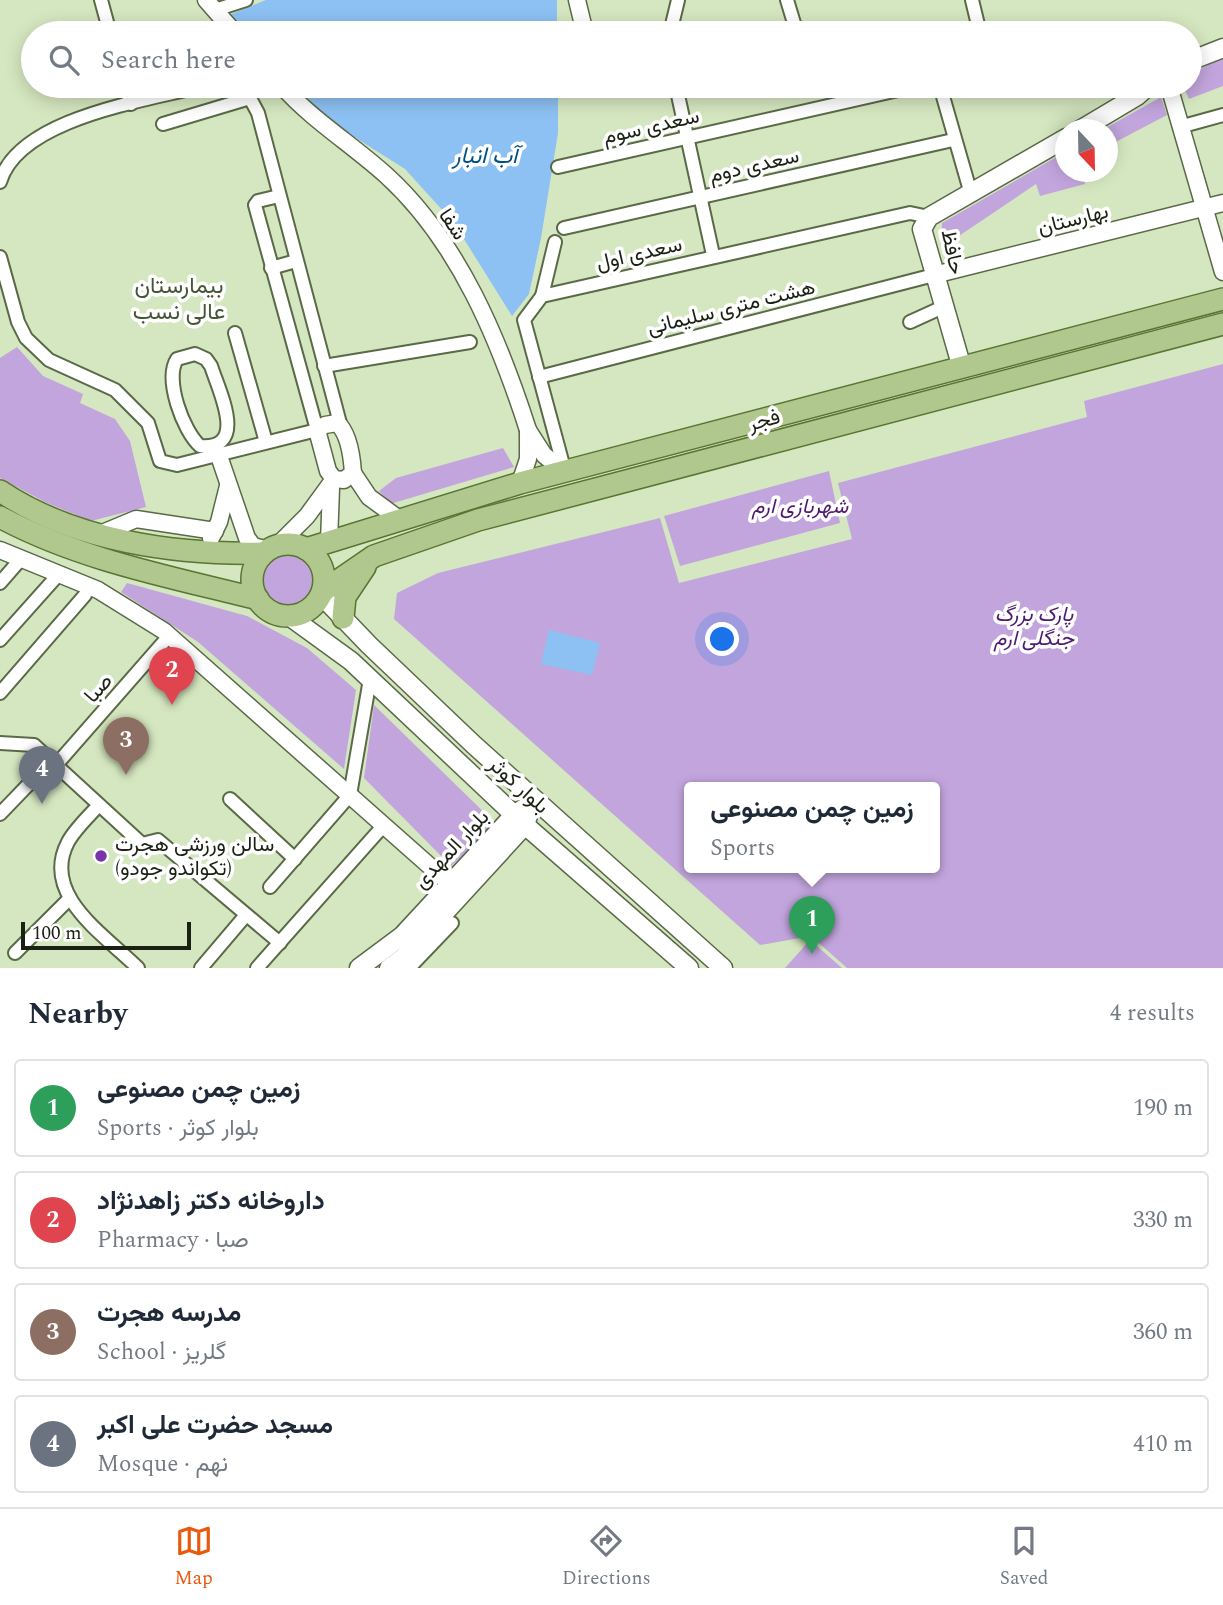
<!DOCTYPE html>
<meta charset="utf-8">
<style>
:root{--surface:#fff;--page:#f6f6f7;--text:#1f2937;--muted:#747a83;--line:#e0e1e3;--accent:#ea580c}
body{margin:0;font-family:Spectral,Vazirmatn,serif;background:var(--page);color:var(--text)}
.compass{position:absolute;left:1055px;top:119px;width:63px;height:63px;border-radius:50%;background:var(--surface);box-shadow:0 4px 18px #0003;rotate:158deg}
.scale{position:absolute;left:21px;bottom:18px;width:170px;box-sizing:border-box;padding-left:7px;border:4px solid #1a2113;border-top:0;font-size:19px;line-height:24px;white-space:nowrap;color:#1a2113;-webkit-text-stroke:5px #fff;paint-order:stroke}
.you{position:absolute;left:723px;top:640px;width:24px;height:24px;margin:-18px;border:5px solid #fff;border-radius:50%;background:#1a73e8;box-shadow:0 0 0 10px #1a73e833}
.badge{display:grid;place-items:center;width:46px;height:46px;border-radius:50%;background:var(--accent);color:#fff;font-size:23px;font-weight:700}
.pin{position:absolute;translate:-50% -58px;filter:drop-shadow(0 2px 4px #0008)}
.pin::after{content:'';position:absolute;top:37px;width:24px;height:21px;background:inherit;clip-path:polygon(0 0,100% 0,50% 100%)}
.popup{position:absolute;left:684px;top:782px;width:256px;height:91px;box-sizing:border-box;display:grid;place-content:center;border-radius:7px;background:var(--surface);filter:drop-shadow(0 2px 5px #0005);font-size:23px;white-space:nowrap;color:var(--muted)}
.popup b{font-size:26px;color:var(--text)}
.popup::after{content:'';position:absolute;left:50%;top:100%;margin-left:-14px;border:14px solid transparent;border-top-color:var(--surface)}
.list{margin:0;padding:0;list-style:none}
h2{display:flex;justify-content:space-between;align-items:center;height:91px;margin:0;padding:0 28px;font-size:30px}
h2 small{font-size:23px;font-weight:400;color:var(--muted)}
.list li{display:grid;grid-template-columns:46px 1fr auto;gap:21px;align-items:center;box-sizing:border-box;height:98px;margin:0 14px 14px;padding:0 14px;border:2px solid var(--line);border-radius:7px}
.list b{display:block;font-size:26px;white-space:nowrap}
.list p{margin:0;font-size:23px;white-space:nowrap;color:var(--muted)}
.list em{font-size:23px;font-style:normal;color:var(--muted)}
.icon{flex:none;width:38px;height:38px;fill:none;stroke:currentColor;stroke-width:2;stroke-linecap:round;stroke-linejoin:round}
.map{position:relative;flex:none;width:1223px;height:968px;overflow:hidden}
.search{position:absolute;background:var(--surface);box-shadow:0 4px 18px #0003;left:21px;right:21px;top:21px;height:77px;display:flex;align-items:center;gap:18px;box-sizing:border-box;padding:0 24px;border-radius:38px;color:var(--muted);font-size:26px}
.sheet{height:539px;background:var(--surface)}
nav{display:flex;justify-content:space-around;align-items:center;box-sizing:border-box;height:98px;border-top:2px solid var(--line);background:var(--surface);font-size:19px;color:var(--muted)}
nav a{display:grid;justify-items:center;gap:4px}
nav .on{color:var(--accent)}
.map>svg:first-child{display:block}
.green{fill:#c2a5dd;fill-rule:evenodd}
.water{fill:#8dc1f3}
.lines{fill:none;stroke-linecap:round;stroke-linejoin:round}
.minor-casing{stroke:#5a6947;stroke-width:16}
.tertiary-casing{stroke:#5a6947;stroke-width:19}
.secondary-casing{stroke:#5a6947;stroke-width:21}
.primary-casing{stroke:#597532;stroke-width:24}
.minor{stroke:#fff;stroke-width:12}
.tertiary{stroke:#fff;stroke-width:16}
.secondary{stroke:#fff;stroke-width:18}
.primary{stroke:#b0c78e;stroke-width:21}
.poi-dot{fill:#7934a8;stroke:#fff;stroke-width:2.5}
.labels{text-anchor:middle;stroke-width:7;stroke-linejoin:round;paint-order:stroke}
.street-label{font-size:21px;fill:#1a2113;stroke:#fff}
.park-label{font-size:21px;font-style:italic;fill:#4e1970;stroke:#fff}
.poi-label{font-size:21px;fill:#1a2113;stroke:#fff;text-anchor:start}
.water-label{font-size:23px;font-style:italic;fill:#005088;stroke:#fff}
.neighbourhood-label{font-size:23px;fill:#465533;stroke:#fff}
</style>
<div class="map">
<svg width="1223" height="968" viewBox="0 0 1223 968">
<rect width="100%" height="100%" fill="#d5e7c0"/>
<g class="green">
<path d="M1223,58V86L1189,99L1183,86H1190V74Z"/>
<path d="M1161,97L1167,115L1108,146V130L1104,129Z"/>
<path d="M1065,152L1066,172H1081L1085,184L1040,196L1036,184L941,248L942,223Z"/>
<path d="M17,347L43,376L83,394L80,403L115,419L130,441L146,507L91,521L47,503L0,478V358Z"/>
<path d="M1223,364V968H847L811,936L760,945L394,619L397,593L438,573L660,518L679,583L852,539L838,483L1087,417L1084,401ZM690,788H934V868H690Z"/>
<path d="M503,448L514,467L390,504L379,491L396,478Z"/>
<path d="M829,471L840,523L680,566L664,516Z"/>
<circle cx="287" cy="580" r="29"/>
<path d="M127,583L247,616L307,648L356,690L344,769L198,642L121,592Z"/>
<path d="M374,705L495,823L451,866L364,778Z"/>
<path d="M810,940L842,968H785Z"/>
</g>
<g class="water">
<path d="M266,0H557V33H247L229,15Z"/>
<path d="M296,86H558V133L541,238L529,294L512,316L454,223L405,169L329,121Z"/>
<path d="M549,630L600,643L592,675L541,664Z"/>
</g>
<g class="lines">
<g class="minor-casing">
<g id="minor">
<path d="M101,0L110,33"/>
<path d="M787,0L797,33"/>
<path d="M972,0L980,33"/>
<path d="M215,10L246,0"/>
<path d="M670,33L678,0"/>
<path d="M125,86L131,104"/>
<path d="M235,86L251,100L258,113L341,427"/>
<path d="M676,86L713,255"/>
<path d="M940,86L971,194"/>
<path d="M163,124L250,98"/>
<path d="M1183,126L1223,115"/>
<path d="M558,167L916,86"/>
<path d="M0,182C19,118 145,101 202,86"/>
<path d="M564,228L953,140"/>
<path d="M0,257L18,322L26,338L49,360L115,390L148,423L160,461L177,465L317,430L255,205L258,201L279,196"/>
<path d="M271,268L296,261"/>
<path d="M542,296L555,242"/>
<path d="M910,322L943,307"/>
<path d="M235,333L266,442"/>
<path d="M195,354L206,359L211,366C219,391 249,450 200,446C183,431 164,379 177,359Z"/>
<path d="M324,366L470,342"/>
<path d="M539,377L934,275"/>
<path d="M565,472L524,320L542,296L910,213L929,217"/>
<path d="M0,583L20,560"/>
<path d="M0,640L58,575"/>
<path d="M0,693L85,595"/>
<path d="M0,743L34,745L142,844L158,840L280,943"/>
<path d="M56,765L169,636"/>
<path d="M230,799L295,859"/>
<path d="M99,805C89,816 75,829 68,842C40,895 105,935 138,968"/>
<path d="M0,814L51,761"/>
<path d="M270,887L350,795L370,679"/>
<path d="M15,953L69,899"/>
<path d="M201,968L246,915"/>
<path d="M257,968L384,825"/>
<path d="M409,968L452,923"/>
</g>
</g>
<g class="tertiary-casing">
<g id="tertiary">
<path d="M206,0L235,33"/>
<path d="M577,0L585,33"/>
<path d="M282,86C312,120 353,145 387,176C459,242 499,340 528,430"/>
<path d="M1169,86L1223,272"/>
<path d="M934,275L1223,203"/>
<path d="M337,423C349,433 352,458 353,473L344,480L334,479L328,471L317,430L325,425Z"/>
<path d="M218,453L247,538L253,546L268,550"/>
<path d="M353,473L369,497L399,519"/>
<path d="M520,483L528,459V430L544,455L565,472"/>
<path d="M100,534L136,519L215,531"/>
<path d="M211,538L219,522L228,486"/>
<path d="M329,542L331,488"/>
<path d="M277,546L307,516L334,479"/>
<path d="M0,550L98,590L164,631L450,884"/>
</g>
</g>
<g class="secondary-casing">
<g id="secondary">
<path d="M1190,61L1223,48"/>
<path d="M1080,130L1137,96L1148,86"/>
<path d="M962,368L922,229L929,217L1066,138"/>
<path d="M321,595L369,645L474,745L723,968"/>
<path d="M289,616L351,661L525,825L689,968"/>
<path d="M359,968L402,936L514,815L524,808"/>
<path d="M389,968L404,957L525,825L528,816"/>
</g>
</g>
<g class="primary-casing">
<g id="primary">
<path d="M0,491C75,541 175,555 264,553"/>
<path d="M0,517C80,560 171,577 258,599"/>
<circle cx="288" cy="580" r="36"/>
<path d="M306,549L520,483L1223,299"/>
<path d="M323,591L374,556L478,520L1223,324"/>
<path d="M343,618L345,597L365,567"/>
</g>
</g>
<use href="#minor" class="minor"/>
<use href="#tertiary" class="tertiary"/>
<use href="#secondary" class="secondary"/>
<use href="#primary" class="primary"/>
</g>
<circle class="poi-dot" cx="101" cy="856" r="7"/>
<g class="labels">
<g class="street-label">
<text transform="translate(651 126) rotate(-13)" y="7">سعدی سوم</text>
<text transform="translate(754 165) rotate(-13)" y="7">سعدی دوم</text>
<text transform="translate(1073 219) rotate(-14)" y="7">بهارستان</text>
<text transform="translate(453 224) rotate(56)" y="7">شفا</text>
<text transform="translate(953 252) rotate(78)" y="7">حافظ</text>
<text transform="translate(639 253) rotate(-13)" y="7">سعدی اول</text>
<text transform="translate(731 307) rotate(-14)" y="7">هشت متری سلیمانی</text>
<text transform="translate(764 420) rotate(-15)" y="7">فجر</text>
<text transform="translate(98 688) rotate(-49)" y="7">صبا</text>
<text transform="translate(519 785) rotate(42)" y="7">بلوار کوثر</text>
<text transform="translate(451 849) rotate(-47)" y="7">بلوار المهدی</text>
</g>
<g class="park-label">
<text x="800" y="513">شهربازی ارم</text>
<text x="1034" y="621">پارک بزرگ<tspan x="1034" dy="24">جنگلی ارم</tspan></text>
</g>
<g class="poi-label">
<text x="115" y="851">سالن ورزشی هجرت<tspan x="115" dy="24">(تکواندو جودو)</tspan></text>
</g>
<g class="water-label">
<text x="485" y="163">آب انبار</text>
</g>
<g class="neighbourhood-label">
<text x="179" y="293">بیمارستان<tspan x="179" dy="26">عالی نسب</tspan></text>
</g>
</g>
</svg>
<svg class="compass" viewBox="-18 -18 36 36"><path d="M0-13l5 13h-10z" fill="#e53935"/><path d="M0 13l5-13h-10z" fill="#747a83"/></svg>
<div class="scale">100 m</div>
<div class="you"></div>
<div class="pin badge" style="left:812px;top:954px;background:#2e9e5b">1</div>
<div class="popup"><b>زمین چمن مصنوعی</b>Sports</div>
<div class="pin badge" style="left:172px;top:705px;background:#e0444e">2</div>
<div class="pin badge" style="left:126px;top:775px;background:#8d6e63">3</div>
<div class="pin badge" style="left:42px;top:804px;background:#6b7280">4</div>
<div class="search"><svg class="icon" aria-label="search" viewBox="0 0 24 24"><circle cx="10" cy="10" r="6"/><path d="M15 15l6 6"/></svg>Search here</div>
</div>
<section class="sheet">
<h2>Nearby<small>4 results</small></h2>
<ul class="list">
<li><span class="badge" style="background:#2e9e5b">1</span><div><b>زمین چمن مصنوعی</b><p>Sports · بلوار کوثر</p></div><em>190 m</em></li>
<li><span class="badge" style="background:#e0444e">2</span><div><b>داروخانه دکتر زاهدنژاد</b><p>Pharmacy · صبا</p></div><em>330 m</em></li>
<li><span class="badge" style="background:#8d6e63">3</span><div><b>مدرسه هجرت</b><p>School · گلریز</p></div><em>360 m</em></li>
<li><span class="badge" style="background:#6b7280">4</span><div><b>مسجد حضرت علی اکبر</b><p>Mosque · نهم</p></div><em>410 m</em></li>
</ul>
</section>
<nav>
<a class="on"><svg class="icon" aria-label="map" viewBox="0 0 24 24"><path d="M3 6l6-2 6 2 6-2v14l-6 2-6-2-6 2zM9 4v14M15 6v14"/></svg>Map</a>
<a><svg class="icon" aria-label="directions" viewBox="0 0 24 24"><path d="M12 3l9 9-9 9-9-9zM9 14v-3h6M13 9l2 2-2 2"/></svg>Directions</a>
<a><svg class="icon" aria-label="saved" viewBox="0 0 24 24"><path d="M7 4h10v16l-5-4-5 4z"/></svg>Saved</a>
</nav>
